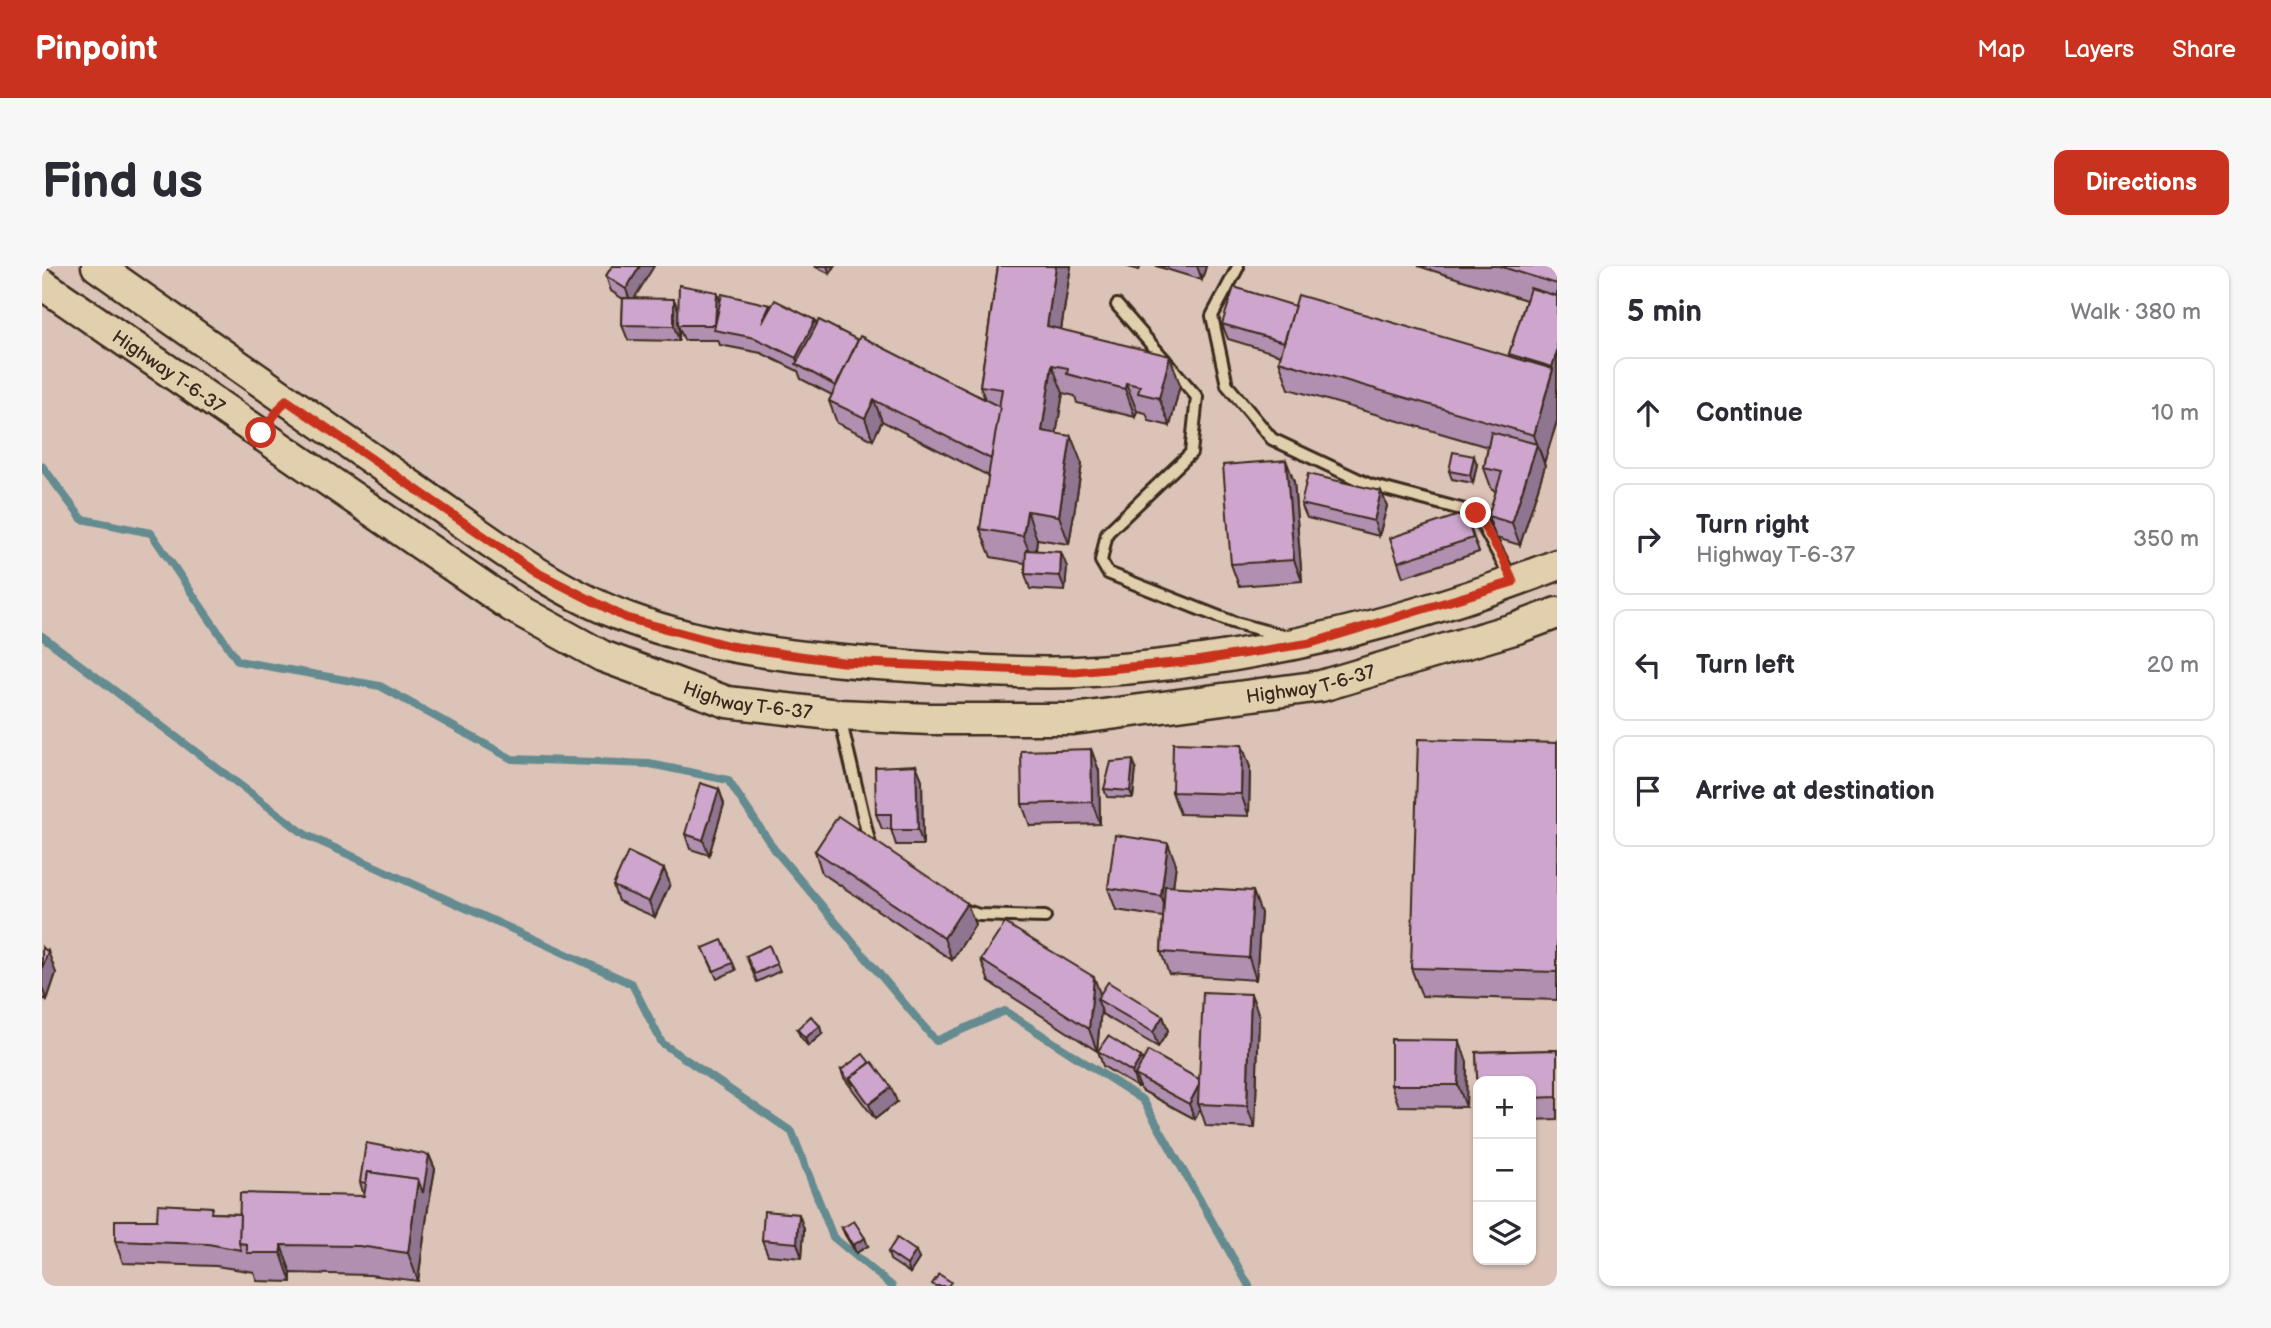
<!DOCTYPE html>
<meta charset="utf-8">
<style>
:root{--surface:#fff;--page:#f7f7f7;--text:#2b2b33;--muted:#7c7c81;--line:#e1e1e2;--accent:#c8321e}
body{margin:0;font-family:"Balsamiq Sans",sans-serif;background:var(--page);color:var(--text)}
.controls{position:absolute;right:21px;bottom:21px;display:grid;overflow:hidden;border-radius:14px;box-shadow:0 2px 5px #0004}
.controls button{width:63px;height:63px;display:grid;place-items:center;padding:0;border:0;border-bottom:2px solid var(--line);background:var(--surface);color:var(--text);font:35px sans-serif}
.stop{position:absolute;width:21px;height:21px;margin:-16px;border:5px solid #c8321e;border-radius:50%;background:#fff}
.stop.end{background:#c8321e;border-color:#fff;box-shadow:0 2px 7px #0008}
.list{margin:0;padding:0;list-style:none}
h2{display:flex;justify-content:space-between;align-items:center;height:91px;margin:0;padding:0 28px;font-size:30px}
h2 small{font-size:23px;font-weight:400;color:var(--muted)}
.list li{display:grid;grid-template-columns:46px 1fr auto;gap:21px;align-items:center;box-sizing:border-box;height:112px;margin:0 14px 14px;padding:0 14px;border:2px solid var(--line);border-radius:14px}
.list b{display:block;font-size:26px;white-space:nowrap}
.list p{margin:0;font-size:23px;white-space:nowrap;color:var(--muted)}
.list em{font-size:23px;font-style:normal;color:var(--muted)}
.icon{flex:none;width:38px;height:38px;fill:none;stroke:currentColor;stroke-width:2;stroke-linecap:round;stroke-linejoin:round}
.map{position:relative;flex:none;width:1515px;height:1020px;overflow:hidden;border-radius:14px}
header{display:flex;align-items:center;gap:42px;box-sizing:border-box;height:98px;padding:0 35px;background:var(--accent);color:#fff}
header strong{font-size:33px}
nav{display:flex;gap:38px;margin-inline-start:auto;font-size:24px}
.intro{display:flex;align-items:center;justify-content:space-between;box-sizing:border-box;height:168px;padding:0 42px}
h1{margin:0;font-size:49px}
.button{padding:18px 32px;border-radius:14px;background:var(--accent);color:#fff;font-size:24px;font-weight:700}
main{display:flex;gap:42px;padding:0 42px}
aside{flex:1;background:var(--surface);border-radius:14px;box-shadow:0 2px 5px #0004}
.map>svg:first-child{display:block}
.lines{fill:none;stroke-linecap:round;stroke-linejoin:round}
.stream{stroke:#638b90;stroke-width:8}
.lane-casing{stroke:#3b2a1e;stroke-width:16}
.secondary-casing{stroke:#3b2a1e;stroke-width:35}
.lane{stroke:#e2cfad;stroke-width:10}
.secondary{stroke:#e2cfad;stroke-width:30}
.wall{fill:#b18fb0;stroke:#3b2a1e;stroke-width:2}
.shaded-wall{fill:#907490;stroke:#3b2a1e;stroke-width:2}
.building{fill:#cea6cd;stroke:#3b2a1e;stroke-width:2}
.route{stroke:#c8321e;stroke-width:9}
.labels{text-anchor:middle;stroke-width:6;stroke-linejoin:round;paint-order:stroke}
.street-label{font-size:19px;fill:#3b2a1e;stroke:#e2cfad}
</style>
<header>
<strong>Pinpoint</strong>
<nav><a>Map</a><a>Layers</a><a>Share</a></nav>
</header>
<div class="intro"><h1>Find us</h1><a class="button">Directions</a></div>
<main>
<div class="map">
<svg width="1515" height="1020" viewBox="0 0 1515 1020">
<rect width="100%" height="100%" fill="#dcc3b7"/>
<filter id="ink" filterUnits="userSpaceOnUse"><feTurbulence type="fractalNoise" baseFrequency=".0143" numOctaves="2"/><feDisplacementMap in="SourceGraphic" scale="14" xChannelSelector="R" yChannelSelector="G"/><feConvolveMatrix kernelMatrix="1 2 1 2 8 2 1 2 1" color-interpolation-filters="sRGB"/></filter>
<g filter="url(#ink)">
<g class="lines">
<g class="stream">
<path d="M0,200L40,253L109,267L196,395L338,420L470,493L608,498L686,514L732,583L894,775L963,745L1101,834L1207,1020"/>
<path d="M0,370L264,569L590,718L620,777L750,866L791,971L850,1020"/>
</g>
<g class="lane-casing">
<g id="lane">
<path d="M1196,1L1170,50L1185,119L1230,173L1328,219L1434,247L1470,314"/>
<path d="M1075,39L1155,131L1149,187L1065,267L1059,295L1066,307L1190,356L1242,370"/>
<path d="M798,452L829,583"/>
<path d="M916,642L937,649L1003,651"/>
</g>
</g>
<g class="secondary-casing">
<g id="secondary">
<path d="M55,0C161,75 267,150 375,224C441,270 509,324 586,352C670,383 762,393 852,399C912,403 974,408 1035,406C1199,398 1362,359 1515,299"/>
<path id="s1" d="M0,18L469,340L560,390L685,436L797,449L888,453H1031L1279,420L1475,362L1515,347"/>
</g>
</g>
<use href="#lane" class="lane"/>
<use href="#secondary" class="secondary"/>
</g>
<g class="wall">
<path d="M570,0L592,32L637,45L675,26L679,36L729,41L773,54L775,58L816,74L943,133L938,120L956,0H1029L1019,64L1138,119L1128,160L1107,155L1104,147L1095,145L1093,151L1035,137L1033,130L1021,127L1014,167L1040,198L1027,278L995,273L994,284L1025,301L1023,325L988,323L983,308V297L949,291L938,263L947,210L840,155L831,174L795,157L787,135L790,129L759,113L756,105L719,87L678,79L676,74H642L637,62V75L586,74L580,59L581,33L569,25L564,10Z"/>
<path d="M772,0H793L788,8Z"/>
<path d="M1083,0H1099L1097,4Z"/>
<path d="M1114,0H1164L1160,14Z"/>
<path d="M1376,0H1515V155L1502,197L1503,200L1478,279L1454,272L1446,250L1454,225L1450,224L1442,202L1446,181L1247,123L1237,95L1239,89L1186,73L1180,58L1253,40L1468,91L1467,88L1484,34Z"/>
<path d="M1244,194L1252,216L1260,315L1197,320L1189,298Z"/>
<path d="M1435,198L1431,217L1410,213L1407,205Z"/>
<path d="M1339,225L1345,240L1337,270L1265,252L1259,238Z"/>
<path d="M1423,247L1437,286L1361,311L1356,296Z"/>
<path d="M1515,477V734L1380,730L1369,702Z"/>
<path d="M1049,483L1057,505L1058,558L988,560L980,538Z"/>
<path d="M874,499L880,514L881,579H854L849,563H840L834,548Z"/>
<path d="M1208,501L1207,550L1138,548L1130,526Z"/>
<path d="M1094,502L1091,532L1065,531L1062,523Z"/>
<path d="M677,523L682,538L667,589L648,583L643,568Z"/>
<path d="M773,585L925,637L933,659L910,694L780,607Z"/>
<path d="M1134,598L1131,620L1219,647L1214,714L1127,708L1119,686L1121,651L1074,644L1066,622Z"/>
<path d="M622,603L628,618L613,651L576,635L571,620Z"/>
<path d="M0,682L14,707L5,734L0,732Z"/>
<path d="M661,682L691,697L694,704L675,713Z"/>
<path d="M704,690L735,698L738,705L715,716Z"/>
<path d="M939,694L1058,728L1121,750L1126,765L1116,781L1060,748L1059,743L1055,785L947,716Z"/>
<path d="M1209,728L1217,750L1213,862L1164,860L1158,842L1153,853L1099,824L1097,819L1095,821L1061,800L1056,785L1099,791L1101,795L1157,813Z"/>
<path d="M755,763L780,768L766,780L758,770Z"/>
<path d="M1417,774L1425,796L1424,841L1357,840L1349,819Z"/>
<path d="M1515,784V853L1489,854V815H1436V834L1434,786Z"/>
<path d="M799,804L855,836L833,853L802,812Z"/>
<path d="M387,889L393,903L386,942L376,1015L327,1009L249,1007V1016L215,1015L212,1006L174,1000L81,997L73,975L115,954L172,947L198,948L322,930L318,916Z"/>
<path d="M800,962L826,980L814,987L803,969Z"/>
<path d="M762,963L760,992L726,989L720,974Z"/>
<path d="M846,986L877,993L868,1007L848,994Z"/>
</g>
<g class="shaded-wall">
<path d="M598,0H612L589,38L584,23Z"/>
<path d="M785,0H793L788,8Z"/>
<path d="M1014,0H1029L1015,89L1005,60Z"/>
<path d="M1155,0H1164L1160,14Z"/>
<path d="M675,26L680,41L673,59Z"/>
<path d="M632,33L638,48L636,59L637,62V75L632,60Z"/>
<path d="M773,54L779,69L757,100L754,92Z"/>
<path d="M1515,85V155L1502,197L1492,169L1511,104L1510,101Z"/>
<path d="M1128,90L1138,119L1128,160L1117,132Z"/>
<path d="M1010,99L1021,127L1010,194L1000,165Z"/>
<path d="M1084,117L1095,145L1093,151L1083,123Z"/>
<path d="M832,134L840,155L831,174L823,152Z"/>
<path d="M1029,170L1040,198L1027,278L1017,250Z"/>
<path d="M1495,178L1503,200L1478,279L1470,257Z"/>
<path d="M1432,190L1435,198L1431,217L1428,209Z"/>
<path d="M1244,194L1252,216L1260,315L1252,294Z"/>
<path d="M1339,225L1345,240L1337,270L1332,255Z"/>
<path d="M985,245L995,273L992,298L981,270Z"/>
<path d="M1019,286L1025,301L1023,325L1018,310Z"/>
<path d="M1200,479L1208,501L1207,550L1199,528Z"/>
<path d="M1049,483L1057,505L1058,558L1050,536Z"/>
<path d="M1091,494L1094,502L1091,532L1088,525Z"/>
<path d="M874,499L880,514L881,579L876,564Z"/>
<path d="M677,523L682,538L667,589L661,574Z"/>
<path d="M1126,577L1134,598L1127,652L1119,630Z"/>
<path d="M622,603L628,618L613,651L607,636Z"/>
<path d="M1211,625L1219,647L1214,714L1207,692Z"/>
<path d="M925,637L933,659L910,694L902,672Z"/>
<path d="M6,685L14,707L5,734L0,721V703Z"/>
<path d="M1052,711L1060,733H1055L1059,743L1055,785L1047,763Z"/>
<path d="M1209,728L1217,750L1213,862L1205,840Z"/>
<path d="M1121,750L1126,765L1116,781L1111,766Z"/>
<path d="M778,760L780,768L766,780L763,772Z"/>
<path d="M1417,774L1425,796L1424,841L1416,819Z"/>
<path d="M1099,791L1105,806L1093,809L1097,819L1095,821L1090,806Z"/>
<path d="M1160,814L1156,838L1158,842L1153,853L1147,838Z"/>
<path d="M849,821L855,836L833,853L827,838Z"/>
<path d="M387,889L393,903L386,942L376,1015L366,987L376,913Z"/>
<path d="M757,948L762,963L760,992L755,977Z"/>
<path d="M823,972L826,980L814,987L811,979Z"/>
<path d="M239,979L249,1007V1016L239,987Z"/>
<path d="M874,985L877,993L868,1007L865,999Z"/>
</g>
<g class="building">
<path d="M570,0H598L584,23L564,10Z"/>
<path d="M956,0H1014L1005,60L1128,90L1117,132L1096,127L1098,120L1084,117L1083,123L1025,108L1026,102L1010,99L1000,165L1029,170L1017,250L985,245L981,270L938,263L960,123L938,120Z"/>
<path d="M1457,0H1515V18Z"/>
<path d="M637,19L675,26L673,59H636Z"/>
<path d="M1192,21L1253,40L1242,76L1180,58Z"/>
<path d="M1488,22L1515,30V85L1510,101L1467,88Z"/>
<path d="M680,28L728,39L720,57L733,34L773,54L754,92L713,72L672,64Z"/>
<path d="M1256,29L1511,103L1492,169L1237,95Z"/>
<path d="M581,32L632,33V60L580,59Z"/>
<path d="M777,54L816,74L794,120L754,98Z"/>
<path d="M818,70L958,141L949,193L832,134L823,152L787,135Z"/>
<path d="M1449,166L1495,178L1470,257L1446,250L1460,206L1442,202Z"/>
<path d="M1411,186L1432,190L1428,209L1407,205Z"/>
<path d="M1244,194L1252,294L1189,298L1181,199Z"/>
<path d="M1266,208L1339,225L1332,255L1259,238Z"/>
<path d="M1423,247L1431,272L1356,296L1348,272Z"/>
<path d="M984,284L1019,286L1018,310L983,308Z"/>
<path d="M1376,473L1515,477V706L1369,702Z"/>
<path d="M1131,477L1200,479L1199,528L1130,526Z"/>
<path d="M1049,483L1050,536L980,538L979,485Z"/>
<path d="M1091,494L1088,525L1062,523L1069,496Z"/>
<path d="M874,499L876,564H849V548H834L833,501Z"/>
<path d="M658,517L677,523L661,574L643,568Z"/>
<path d="M796,550L925,637L902,672L773,585Z"/>
<path d="M1073,569L1126,577L1119,630L1066,622Z"/>
<path d="M586,586L622,603L607,636L571,620Z"/>
<path d="M1123,620L1211,625L1207,692L1119,686Z"/>
<path d="M963,657L1052,711L1047,763L939,694Z"/>
<path d="M680,674L691,697L672,705L661,682Z"/>
<path d="M727,679L735,698L713,708L704,690Z"/>
<path d="M0,682L6,685L0,703Z"/>
<path d="M1066,716L1121,750L1111,766L1055,733Z"/>
<path d="M1161,726L1209,728L1205,840L1156,838Z"/>
<path d="M769,750L778,760L763,772L755,763Z"/>
<path d="M1066,770L1099,791L1090,806L1056,785Z"/>
<path d="M1349,773L1417,774L1416,819H1349Z"/>
<path d="M1515,784V831L1489,832V815H1436V833L1434,786Z"/>
<path d="M1106,785L1157,813V819L1147,838L1093,809Z"/>
<path d="M821,788L828,797L808,812L811,820L799,804Z"/>
<path d="M830,796L849,821L827,838L808,812Z"/>
<path d="M324,877L387,889L381,927L376,913L326,906L324,917L318,916Z"/>
<path d="M326,906L376,913L366,987L317,980L239,979V987H205V978L197,977L198,927L322,930Z"/>
<path d="M116,938L170,941L169,947L198,948L197,977L199,984L166,978L73,975V954H115Z"/>
<path d="M722,945L757,948L755,977L720,974Z"/>
<path d="M812,955L823,972L811,979L800,962Z"/>
<path d="M855,972L874,985L865,999L846,986Z"/>
<path d="M897,1008L909,1016L906,1020H893L890,1018Z"/>
</g>
</g>
<g class="lines" filter="url(#ink)">
<path class="route" d="M219,167L244,134L494,306L584,352L688,380L800,396L1033,406L1154,395L1269,377L1471,316L1461,292L1434,247"/>
</g>
<g class="labels">
<g class="street-label">
<text dy="7" stroke="none"><textPath href="#s1" startOffset="154">Highway T-6-37</textPath></text>
<text dy="7" stroke="none"><textPath href="#s1" startOffset="1393">Highway T-6-37</textPath></text>
<text dy="7" stroke="none"><textPath href="#s1" startOffset="826">Highway T-6-37</textPath></text>
</g>
</g>
</svg>
<div class="controls">
<button>+</button>
<button>−</button>
<button><svg class="icon" aria-label="layers" viewBox="0 0 24 24"><path d="M12 4l9 5-9 5-9-5zM3 14l9 5 9-5"/></svg></button>
</div>
<div class="stop" style="left:219px;top:167px"></div>
<div class="stop end" style="left:1434px;top:247px"></div>
</div>
<aside>
<h2>5 min<small>Walk · 380 m</small></h2>
<ul class="list">
<li><svg class="icon" aria-label="ahead" viewBox="0 0 24 24"><path d="M12 20V5M6 11l6-6 6 6"/></svg><div><b>Continue</b></div><em>10 m</em></li>
<li><svg class="icon" aria-label="right" viewBox="0 0 24 24"><path d="M7 20v-9h11M14 6l5 5-5 5"/></svg><div><b>Turn right</b><p>Highway T-6-37</p></div><em>350 m</em></li>
<li><svg class="icon" aria-label="left" viewBox="0 0 24 24"><path d="M17 20v-9H6M10 6l-5 5 5 5"/></svg><div><b>Turn left</b></div><em>20 m</em></li>
<li><svg class="icon" aria-label="arrive" viewBox="0 0 24 24"><path d="M6 21V4h12l-3 4 3 4H6"/></svg><div><b>Arrive at destination</b></div></li>
</ul>
</aside>
</main>
